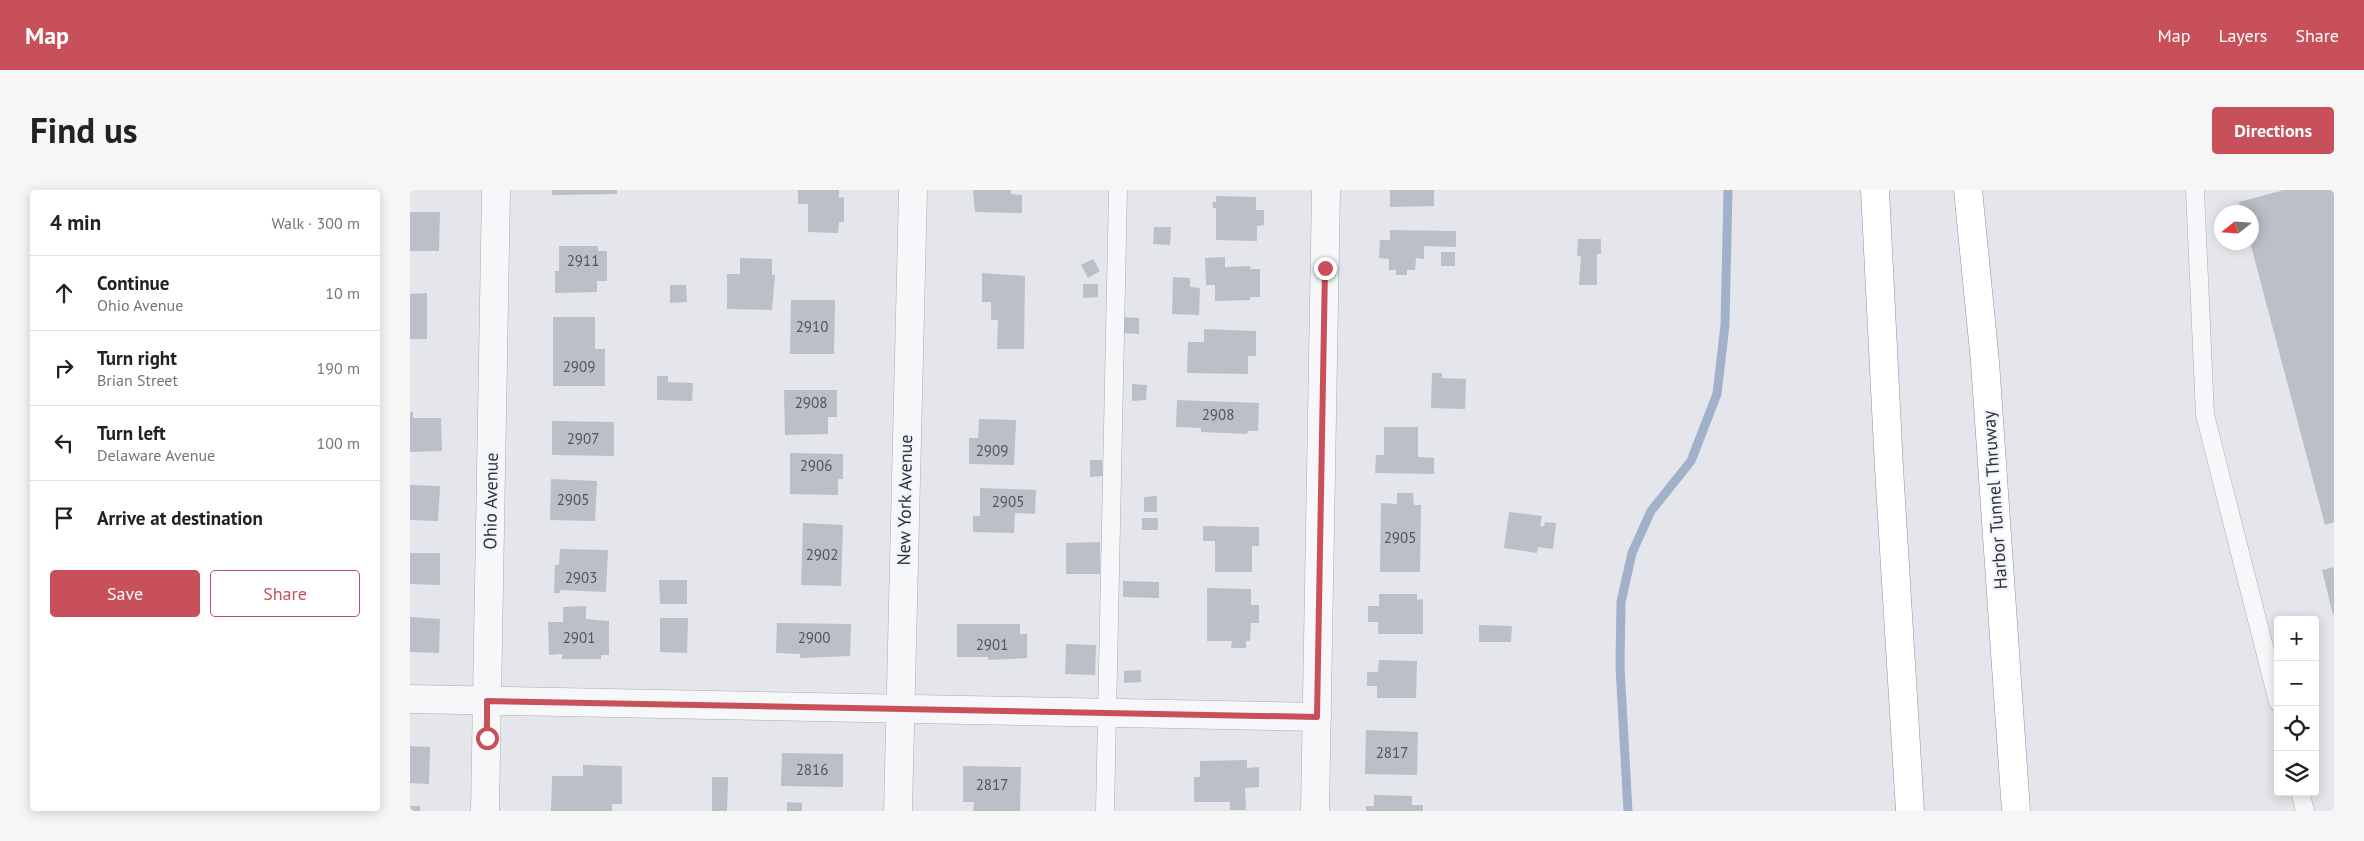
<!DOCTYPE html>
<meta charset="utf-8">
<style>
:root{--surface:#fff;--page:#f6f6f6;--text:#222;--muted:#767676;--line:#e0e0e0;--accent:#c8505a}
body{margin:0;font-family:"PT Sans",sans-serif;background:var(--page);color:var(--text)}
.controls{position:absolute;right:15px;bottom:15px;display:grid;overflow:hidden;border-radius:5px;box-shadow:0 2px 12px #0003}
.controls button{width:45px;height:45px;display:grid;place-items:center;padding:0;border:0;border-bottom:1px solid var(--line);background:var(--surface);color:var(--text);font:25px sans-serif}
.compass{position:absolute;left:1804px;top:15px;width:45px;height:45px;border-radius:50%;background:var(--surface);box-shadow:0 2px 12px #0003;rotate:253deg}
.stop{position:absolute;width:15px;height:15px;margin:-11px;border:4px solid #c8505a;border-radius:50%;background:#fff}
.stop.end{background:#c8505a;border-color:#fff;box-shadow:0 1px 5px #0008}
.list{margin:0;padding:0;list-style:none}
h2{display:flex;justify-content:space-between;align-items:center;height:65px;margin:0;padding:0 20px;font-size:21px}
h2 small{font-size:16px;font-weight:400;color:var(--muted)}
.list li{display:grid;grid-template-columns:32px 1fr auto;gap:15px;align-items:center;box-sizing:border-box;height:75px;padding:0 20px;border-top:1px solid var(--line)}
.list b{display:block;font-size:19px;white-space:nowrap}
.list p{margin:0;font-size:16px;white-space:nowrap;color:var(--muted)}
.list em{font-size:16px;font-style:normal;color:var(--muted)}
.actions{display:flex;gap:10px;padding:15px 20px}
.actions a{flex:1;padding:11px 0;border:1px solid var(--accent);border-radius:5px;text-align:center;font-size:18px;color:var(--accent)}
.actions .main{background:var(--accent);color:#fff}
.icon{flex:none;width:28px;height:28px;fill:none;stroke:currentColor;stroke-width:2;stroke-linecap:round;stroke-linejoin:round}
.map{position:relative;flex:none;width:1924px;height:621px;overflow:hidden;border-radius:5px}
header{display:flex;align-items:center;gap:30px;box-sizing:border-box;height:70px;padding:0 25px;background:var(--accent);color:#fff}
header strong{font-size:24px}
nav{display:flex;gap:28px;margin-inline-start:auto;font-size:18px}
.intro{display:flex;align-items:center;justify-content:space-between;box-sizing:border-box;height:120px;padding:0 30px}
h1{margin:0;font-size:35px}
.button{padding:12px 22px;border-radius:5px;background:var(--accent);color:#fff;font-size:18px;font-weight:700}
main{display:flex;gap:30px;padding:0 30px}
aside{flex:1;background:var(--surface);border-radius:5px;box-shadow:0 2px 12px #0003}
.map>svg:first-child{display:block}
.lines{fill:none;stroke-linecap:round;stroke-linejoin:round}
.stream{stroke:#a1b1c9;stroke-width:9}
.building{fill:#bbbfc7}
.lane-casing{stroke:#a9acb5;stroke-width:19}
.street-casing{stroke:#a9acb5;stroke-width:29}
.highway-casing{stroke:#8c92a1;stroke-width:29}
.lane{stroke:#f6f7f9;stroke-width:18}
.street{stroke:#f6f7f9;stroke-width:28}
.highway{stroke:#fff;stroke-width:28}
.route{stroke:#c8505a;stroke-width:6}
.labels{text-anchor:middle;stroke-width:5;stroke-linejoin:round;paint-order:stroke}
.number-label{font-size:15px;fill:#505563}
.street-label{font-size:18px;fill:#2c3242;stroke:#f3f5f8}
</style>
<header>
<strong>Map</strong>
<nav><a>Map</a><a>Layers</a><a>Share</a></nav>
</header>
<div class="intro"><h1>Find us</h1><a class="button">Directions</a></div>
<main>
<aside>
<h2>4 min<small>Walk · 300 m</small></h2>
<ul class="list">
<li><svg class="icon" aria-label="ahead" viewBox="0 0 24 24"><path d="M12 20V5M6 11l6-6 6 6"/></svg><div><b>Continue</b><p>Ohio Avenue</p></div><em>10 m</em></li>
<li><svg class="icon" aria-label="right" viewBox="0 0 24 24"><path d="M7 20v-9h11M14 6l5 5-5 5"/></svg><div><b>Turn right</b><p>Brian Street</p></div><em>190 m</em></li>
<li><svg class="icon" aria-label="left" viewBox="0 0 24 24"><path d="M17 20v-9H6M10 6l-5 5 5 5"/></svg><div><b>Turn left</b><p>Delaware Avenue</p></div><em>100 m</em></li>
<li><svg class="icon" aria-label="arrive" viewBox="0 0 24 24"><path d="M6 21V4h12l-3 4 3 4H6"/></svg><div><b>Arrive at destination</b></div></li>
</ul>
<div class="actions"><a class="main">Save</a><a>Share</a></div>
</aside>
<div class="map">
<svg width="1924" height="621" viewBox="0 0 1924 621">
<rect width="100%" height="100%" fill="#e4e6eb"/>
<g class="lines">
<path class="stream" d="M1218,621L1210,477L1211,412L1222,363L1241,321L1281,271L1307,204L1315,135L1318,0"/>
</g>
<g class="building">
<path d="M142,0H207V4L142,5Z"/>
<path d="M388,0H429V8L434,7V32H429L428,43L398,42V14H388Z"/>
<path d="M563,0H601V4L612,5V23L565,22Z"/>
<path d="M980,0H1024V16L980,17Z"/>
<path d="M1874,0H1924V332L1915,335L1840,52H1842V22H1832L1829,12Z"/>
<path d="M806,6L846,7V20H854V35L847,36V51L806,50V18H803L802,12H806Z"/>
<path d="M0,22H30L29,61H0Z"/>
<path d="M744,37H761L760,55L743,54Z"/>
<path d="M980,40L1046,41V57L1014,56V69L1006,68L1005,80H997V85H986V80H979V69L969,68L970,50H980Z"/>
<path d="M1168,49H1191V64H1187V95H1169L1171,66H1167Z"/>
<path d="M149,56H188V61H197V91H187V102L145,103V81H149Z"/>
<rect x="1031" y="62" width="14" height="14"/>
<path d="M815,67V77L840,76V79H850V107H840V110L805,111V95H796L795,68Z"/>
<path d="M330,68L362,69V85H365L362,120L317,119V84H330Z"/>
<path d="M683,69L690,81L678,88L671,75Z"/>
<path d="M572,83L615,86L614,159H587L588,130H581V112H572Z"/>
<path d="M763,87L780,88V97L790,98L789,125L762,124Z"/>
<path d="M673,94H688V107L673,108Z"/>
<path d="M260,95H276L277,112L260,113Z"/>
<path d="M17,103V149H0V104Z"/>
<path d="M381,110H425L424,164H380Z"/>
<path d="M143,127H185V159H195V196H143Z"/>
<path d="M712,127L729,128V144L712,143Z"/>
<path d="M794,139L846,141V166H838V184L777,183L778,152H794Z"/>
<path d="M1022,183H1032V188L1056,189L1055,219L1021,218Z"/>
<path d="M247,186H258V192L283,193L282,211L247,210Z"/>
<path d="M722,194L737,195L736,210L722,211Z"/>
<path d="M374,200H427V227H418V244L375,245Z"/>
<path d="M767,210L849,213L848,241H838L837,244L791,242V238L766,237Z"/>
<path d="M0,222H3V228H31L32,261L0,262Z"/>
<path d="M569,229L606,230L604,275L559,274V248H568Z"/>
<path d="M142,231L204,232V266L142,265Z"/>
<path d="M974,237H1008V267L1024,268V284L965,283L966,265H974Z"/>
<path d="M380,263L433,264V289H428V305L380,304Z"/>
<path d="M680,270H692L693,286L680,287Z"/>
<path d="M141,289L187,291L185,331L140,330Z"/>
<path d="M0,295L30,296L28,331L0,330Z"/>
<path d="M570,298L626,300L625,324L605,323L604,343L563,342V326H570Z"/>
<path d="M987,303H1003L1004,315H1011L1010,382H970L971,313L987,314Z"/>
<path d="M747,306V322H734V307Z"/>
<path d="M1099,322L1132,326L1130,336H1134L1135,332L1146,333L1143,359L1128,357L1127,363L1094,358Z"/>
<rect x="732" y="328" width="16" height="12"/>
<path d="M393,333L433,335L431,396L391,395Z"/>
<path d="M793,336L849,337V356H842V382H805V351H793Z"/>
<path d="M690,352V384H656V353Z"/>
<path d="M150,359L198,360L196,402L150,400V403H144L145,375H149Z"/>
<path d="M0,363H30V395L0,394Z"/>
<path d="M1924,377V425H1923L1912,380Z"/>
<path d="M249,390H277V414H250Z"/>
<path d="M713,391L749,392V408L713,407Z"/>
<path d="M797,398L841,399V415H849V433H841L840,451H836V458H821L822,451H797Z"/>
<path d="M969,404H1007V410L1013,409V444H968V432H958V416H969Z"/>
<path d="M176,416V429L199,431V465H191V469H152V464L139,465L138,432H153V417Z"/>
<path d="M0,427L30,429L29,463L0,462Z"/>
<path d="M250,428H278L277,463L250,462Z"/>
<path d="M367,433L441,434L440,466L390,468V464L366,463Z"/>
<path d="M547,434H610V444H617V468L578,470V467H547Z"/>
<path d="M1069,435L1102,436L1101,452H1069Z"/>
<path d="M656,454L686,455L685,485L655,484Z"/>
<path d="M969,470L1007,471L1006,508H967V496H957V482H968Z"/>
<path d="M731,480V492L714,493V481Z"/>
<path d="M956,540L1008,542L1007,585L955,584Z"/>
<path d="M0,556L20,557L19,594L0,593Z"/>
<path d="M372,563L433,564V597L371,596Z"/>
<path d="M837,570V578L849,577V597L835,598L836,620H820V612H784V587H790V571Z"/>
<path d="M173,575L212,576V614H202V621H141L142,586H173Z"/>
<path d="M553,576L611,577L610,621H563L564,612H553Z"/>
<path d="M302,587H318L317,621H302Z"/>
<path d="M964,605L1002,606V615H1013V621H956V616H964Z"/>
<path d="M377,612L392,613V621H377Z"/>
<rect x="0" y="616" width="10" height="5"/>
</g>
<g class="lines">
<g class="lane-casing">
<g id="lane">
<path d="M1785,0L1795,225L1868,512"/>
<path d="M1890,602L1895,621"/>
<path d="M695,621L708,0"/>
</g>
</g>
<g class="street-casing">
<g id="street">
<path d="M0,509L907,527"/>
<path d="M75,621L86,0"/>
<path d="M488,621L503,0"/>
<path d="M905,621L916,0"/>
</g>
</g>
<g class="highway-casing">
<g id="highway">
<path d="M1465,0L1479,278L1500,621"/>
<path d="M1558,0L1575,172L1606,621"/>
</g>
</g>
<use href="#lane" class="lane"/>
<use href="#street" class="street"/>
<use href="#highway" class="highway"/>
</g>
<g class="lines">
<path class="route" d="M77,548V511L907,527L915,78"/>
</g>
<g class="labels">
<g class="number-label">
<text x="173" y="76">2911</text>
<text x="402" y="142">2910</text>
<text x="169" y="182">2909</text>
<text x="401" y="218">2908</text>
<text x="808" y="230">2908</text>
<text x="173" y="254">2907</text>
<text x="582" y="266">2909</text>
<text x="406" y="281">2906</text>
<text x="163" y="315">2905</text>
<text x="598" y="317">2905</text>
<text x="990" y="353">2905</text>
<text x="412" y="370">2902</text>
<text x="171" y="393">2903</text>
<text x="169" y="453">2901</text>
<text x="404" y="453">2900</text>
<text x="582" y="460">2901</text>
<text x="982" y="568">2817</text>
<text x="402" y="585">2816</text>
<text x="582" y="600">2817</text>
</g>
<g class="street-label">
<text transform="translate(495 310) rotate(-89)" y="6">New York Avenue</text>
<text transform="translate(1585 310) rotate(-94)" y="6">Harbor Tunnel Thruway</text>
<text transform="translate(81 311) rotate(-89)" y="6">Ohio Avenue</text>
</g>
</g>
</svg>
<div class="controls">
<button>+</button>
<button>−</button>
<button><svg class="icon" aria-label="locate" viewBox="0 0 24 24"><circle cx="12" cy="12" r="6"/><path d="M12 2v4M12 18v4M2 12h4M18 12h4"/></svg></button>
<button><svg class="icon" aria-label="layers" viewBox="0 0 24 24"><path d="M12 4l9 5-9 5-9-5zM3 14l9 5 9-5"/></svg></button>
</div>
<svg class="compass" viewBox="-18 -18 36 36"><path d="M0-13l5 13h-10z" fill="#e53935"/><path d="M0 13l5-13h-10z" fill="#767676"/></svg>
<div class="stop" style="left:77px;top:548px"></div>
<div class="stop end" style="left:915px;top:78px"></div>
</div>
</main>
